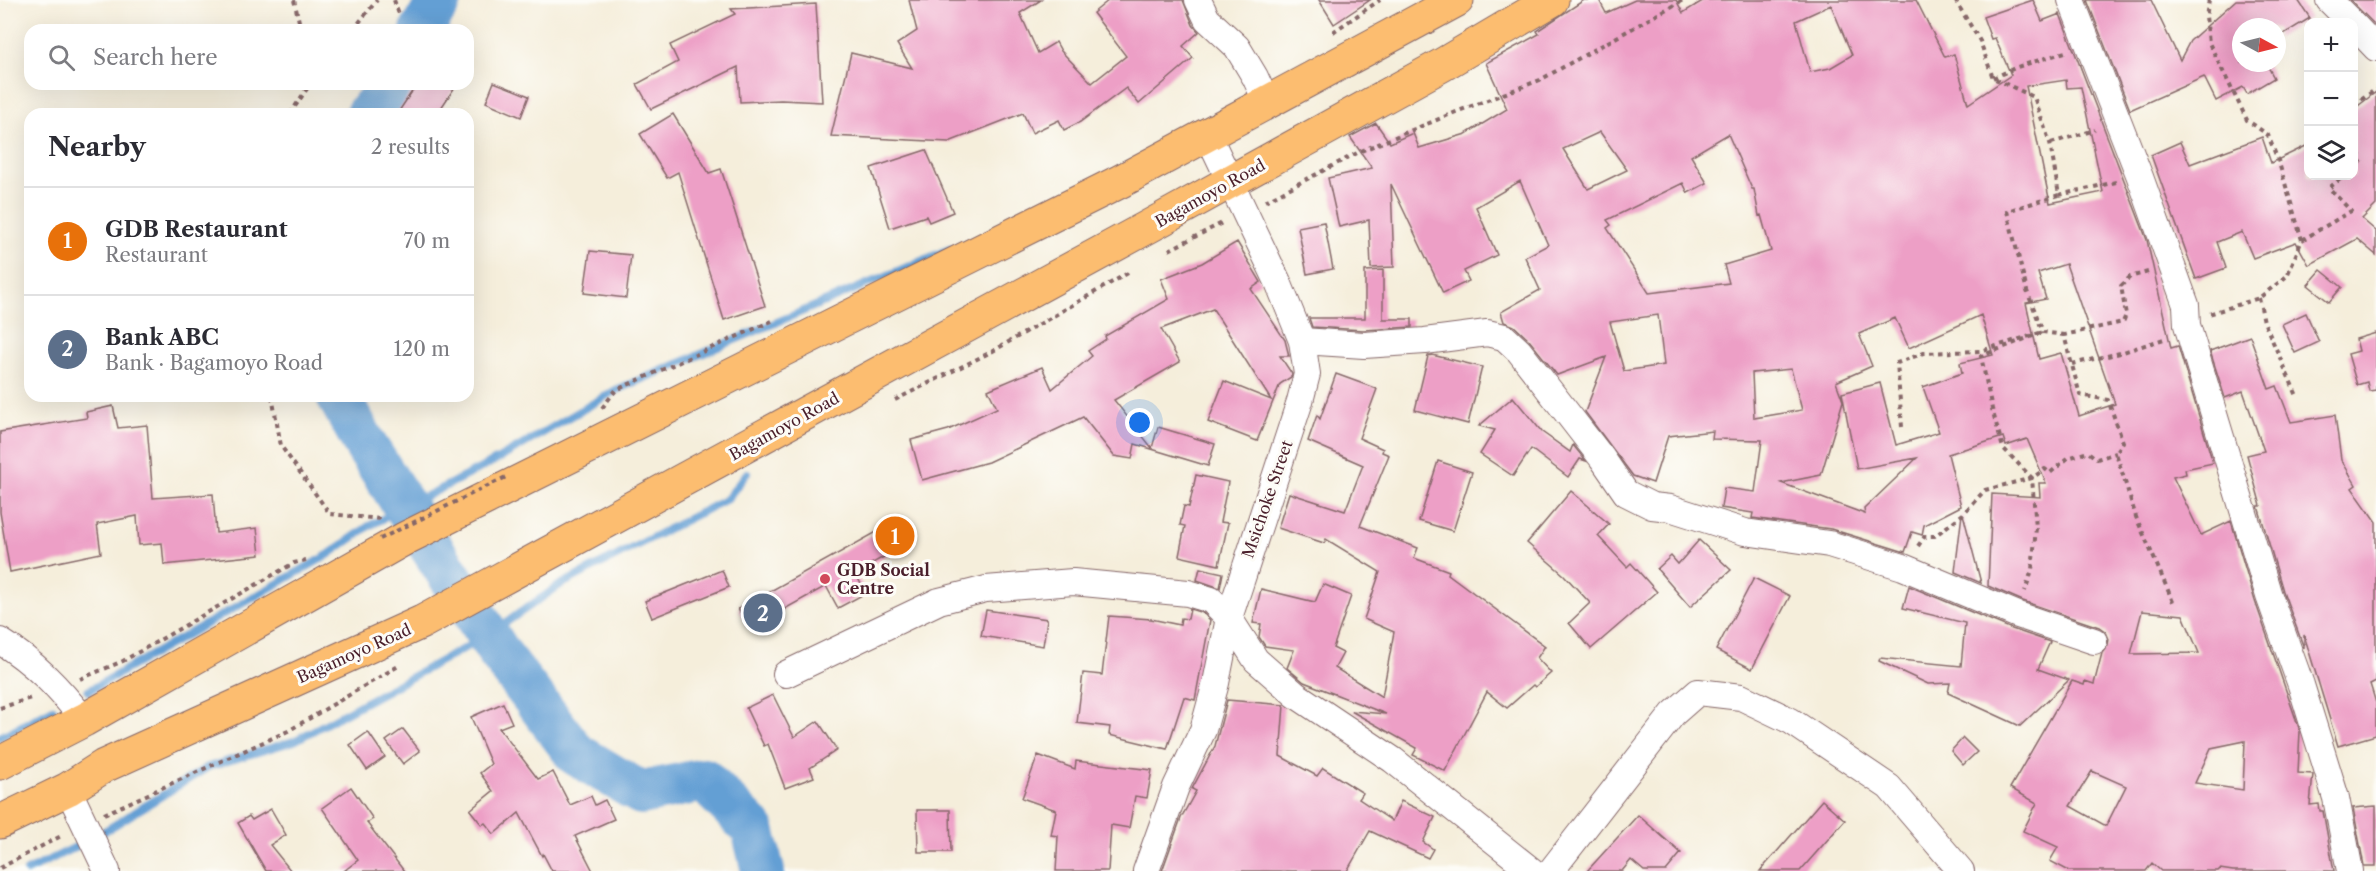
<!DOCTYPE html>
<meta charset="utf-8">
<style>
:root{--surface:#fff;--page:#f7f7f7;--text:#2b2b33;--muted:#7c7c81;--line:#e1e1e2;--accent:#111827}
body{margin:0;font-family:"Libre Caslon Text",serif;background:var(--page);color:var(--text)}
.controls{position:absolute;right:18px;top:18px;display:grid;overflow:hidden;border-radius:12px;box-shadow:0 6px 24px #0002}
.controls button{width:54px;height:54px;display:grid;place-items:center;padding:0;border:0;border-bottom:2px solid var(--line);background:var(--surface);color:var(--text);font:30px sans-serif}
.compass{position:absolute;left:2232px;top:18px;width:54px;height:54px;border-radius:50%;background:var(--surface);box-shadow:0 6px 24px #0002;rotate:97deg}
.you{position:absolute;left:1140px;top:423px;width:21px;height:21px;margin:-15px;border:4px solid #fff;border-radius:50%;background:#1a73e8;box-shadow:0 0 0 9px #1a73e833}
.badge{display:grid;place-items:center;width:39px;height:39px;border-radius:50%;background:var(--accent);color:#fff;font-size:20px;font-weight:700}
.pin{position:absolute;translate:-50% -50%;border:3px solid #fff;box-shadow:0 2px 6px #0006}
.list{margin:0;padding:0;list-style:none}
h2{display:flex;justify-content:space-between;align-items:center;height:78px;margin:0;padding:0 24px;font-size:26px}
h2 small{font-size:20px;font-weight:400;color:var(--muted)}
.list li{display:grid;grid-template-columns:39px 1fr auto;gap:18px;align-items:center;box-sizing:border-box;height:108px;padding:0 24px;border-top:2px solid var(--line)}
.list b{display:block;font-size:22px;white-space:nowrap}
.list p{margin:0;font-size:20px;white-space:nowrap;color:var(--muted)}
.list em{font-size:20px;font-style:normal;color:var(--muted)}
.icon{flex:none;width:33px;height:33px;fill:none;stroke:currentColor;stroke-width:2;stroke-linecap:round;stroke-linejoin:round}
.map{position:relative;flex:none;width:2376px;height:871px;overflow:hidden}
.search{position:absolute;background:var(--surface);box-shadow:0 6px 24px #0002;left:24px;top:24px;width:450px;height:66px;display:flex;align-items:center;gap:15px;box-sizing:border-box;padding:0 21px;border-radius:18px;color:var(--muted);font-size:22px}
.panel{position:absolute;background:var(--surface);box-shadow:0 6px 24px #0002;left:24px;top:108px;width:450px;height:294px;border-radius:18px}
.map>svg:first-child{display:block}
.lines{fill:none;stroke-linecap:round;stroke-linejoin:round}
.stream{stroke:#639fd4;stroke-width:8}
.river{stroke:#639fd4;stroke-width:44}
.building{fill:#ed9fc6;fill-rule:evenodd}
.street-casing{stroke:#866769;stroke-width:28}
.highway-casing{stroke:#866769;stroke-width:35}
.path{stroke:#866769;stroke-width:4;stroke-dasharray:4.5 4.5;stroke-linecap:butt}
.street{stroke:#fff;stroke-width:26}
.highway{stroke:#fcbd6f;stroke-width:33}
.path-bridge{stroke:#866769;stroke-width:4;stroke-dasharray:4.5 4.5;stroke-linecap:butt}
.poi-dot{fill:#d1495b;stroke:#fdfcf7;stroke-width:2}
.labels{text-anchor:middle;stroke-width:6;stroke-linejoin:round;paint-order:stroke}
.street-label{font-size:16px;fill:#4a1f2b;stroke:#fdfcf7}
.poi-label{font-size:16px;font-weight:bold;fill:#4a1f2b;stroke:#fdfcf7;text-anchor:start}
</style>
<div class="map">
<svg width="2376" height="871" viewBox="0 0 2376 871">
<rect width="100%" height="100%" fill="#fdfcf7"/>
<filter id="ink" filterUnits="userSpaceOnUse"><feTurbulence type="fractalNoise" baseFrequency=".0167" numOctaves="2"/><feDisplacementMap in="SourceGraphic" scale="12" xChannelSelector="R" yChannelSelector="G"/><feConvolveMatrix kernelMatrix="1 2 1 2 8 2 1 2 1" color-interpolation-filters="sRGB"/></filter>
<filter id="wash" filterUnits="userSpaceOnUse"><feTurbulence type="fractalNoise" baseFrequency=".008" numOctaves="4" result="noise"/><feDisplacementMap in="SourceGraphic" scale="24" xChannelSelector="R" yChannelSelector="G"/><feGaussianBlur stdDeviation="1.35" result="paint"/><feColorMatrix in="noise" values="0 0 0 0 0 0 0 0 0 0 0 0 0 0 0 0 0 1.4 0 .05"/><feComposite in="paint" operator="in"/></filter>
<g filter="url(#wash)">
<rect width="100%" height="100%" fill="#f5eedb"/>
<g class="lines">
<g class="stream">
<path d="M88,691L328,555L369,526L500,458L616,390L950,249"/>
<path d="M0,737L53,709"/>
<path d="M27,871L92,839L208,767L294,741L485,637L560,585L727,499L747,473"/>
</g>
<g class="river">
<path d="M422,30L440,0"/>
<path d="M367,114L394,84"/>
<path d="M338,396L367,448L500,654L576,754L641,793L704,780L753,829L763,871"/>
</g>
</g>
<g id="blocks">
<g class="building">
<path d="M909,0H1041L1020,13L1038,53L1056,42L1061,51L1092,83L1126,56L1093,13L1109,0H1183L1193,25L1199,32L1183,46L1193,58L1139,104L1126,88L1080,122L1064,130L1059,120L1032,133L1023,113L949,142L831,136L851,53L912,68L897,44L917,31Z"/>
<path d="M1319,0H1370L1334,24Z"/>
<path d="M1584,0H1599L1606,13L1635,0H1676L1683,13L1704,0H1916L1945,57L1954,54L1968,104L2011,75L1995,38L1991,39L1983,17L2033,0L2042,21L2060,14L2147,240L2171,348L2178,346L2213,463L2185,469L2186,474L2173,477L2201,535L2231,521L2255,601L2300,731L2298,773L2313,774L2310,805L2319,804L2320,811H2323L2334,871H2233L2220,869L2218,871H2161L2152,863L2146,871H2069L2050,861L2058,847L2023,831L2037,803L2010,788L2072,681L2084,685L2085,681L2094,684L2102,653L2108,645L2109,639L2106,632L2099,627L2023,601L1988,586L1992,494L2040,497L2039,483H2046L2027,439L2006,446L2003,437L1948,454L1961,506L1924,525L1922,535L1912,532L1905,552L1831,529L1752,518L1753,513L1721,508L1724,488L1755,492L1762,440L1712,439L1713,431L1668,436L1653,483L1633,476L1585,412L1606,357L1557,375L1529,340L1514,326L1504,322L1501,312L1540,290L1525,257L1548,245L1520,181L1476,207L1497,255L1464,271L1469,281L1443,293L1391,184L1394,267L1371,268L1369,220L1339,227L1328,178L1372,168L1350,137L1376,123L1390,143L1413,133L1419,148L1466,134L1507,109L1486,63L1539,34L1537,31ZM1831,5L1852,55L1830,68L1810,72L1796,21ZM2066,80L2067,88L2081,87L2103,192L2050,203L2026,86ZM1600,132L1627,170L1588,189L1563,149ZM1728,134L1752,189H1754L1759,216L1761,215L1771,251L1724,265L1729,283L1649,293L1607,228L1611,225L1607,220L1683,183L1688,193L1707,183L1691,156ZM2066,264L2115,404L2079,416L2061,353L2039,359L2026,303L2046,299L2038,273ZM1658,315L1664,365L1624,371L1610,322ZM1981,315L1993,355L1960,363L1962,373L1923,387L1939,432L1896,445L1880,383L1842,393L1857,469L1917,458L1864,509L1865,514L1781,483L1821,475L1843,401L1836,382L1872,366L1859,334L1895,318L1909,348ZM1791,369L1802,410L1754,418L1752,373ZM2142,611L2183,615L2199,653L2131,654ZM2245,741L2243,790L2195,783L2211,748ZM2092,771L2126,786L2106,826L2070,806Z"/>
<path d="M2087,0H2151L2180,60L2190,41L2236,0H2298L2310,18L2277,38V27H2241V63H2266L2274,78L2247,94L2243,87L2216,101L2204,77L2130,110Z"/>
<path d="M2350,0H2376V26Z"/>
<path d="M816,4L822,102L781,100L740,102L738,67L651,109L637,84L678,62L670,45L735,14L731,9Z"/>
<path d="M494,82L529,96L521,117L486,102Z"/>
<path d="M417,84H457L437,114H397Z"/>
<path d="M2376,92V205L2362,219L2376,231V255L2357,239L2309,265L2296,242L2253,258L2242,232L2217,242L2226,268L2196,279L2151,155L2180,142L2190,164L2262,137L2271,163L2308,145V176H2354V109Z"/>
<path d="M673,114L709,173L721,169L765,306L724,320L678,172L667,178L640,134Z"/>
<path d="M926,150L953,212L929,222L926,216L890,228L871,168Z"/>
<path d="M1324,222L1333,269L1307,274L1298,227Z"/>
<path d="M1237,242L1261,282L1251,289L1285,340L1289,356H1280L1292,374L1291,377L1280,384L1257,441L1208,422L1224,381L1271,400L1213,309L1161,329L1180,362L1114,400L1152,448L1158,427L1215,444L1208,466L1135,444L1132,459L1114,456L1083,417L988,462L922,480L911,440L948,430L997,408L988,390L1042,367L1052,389L1092,356L1088,351L1106,339L1105,336L1169,299L1161,279L1202,263Z"/>
<path d="M590,251L631,255L626,298L584,293Z"/>
<path d="M1383,270V319H1412V327L1364,330L1312,327L1309,318H1365V271Z"/>
<path d="M2321,270L2342,287L2329,302L2308,285Z"/>
<path d="M2306,313L2319,342L2295,353L2282,324Z"/>
<path d="M2376,333V390L2369,391L2367,382L2357,385L2348,354L2359,351L2356,339Z"/>
<path d="M2250,336L2269,389L2277,386L2291,422L2335,415L2341,459L2356,485L2352,488L2376,522V681L2370,684L2376,703V735L2338,746L2304,635V648L2283,591L2258,506H2261L2247,455L2264,451L2243,391L2225,398L2210,351Z"/>
<path d="M1432,355L1482,367L1468,424L1415,410L1428,356Z"/>
<path d="M1336,374L1377,389L1359,438L1383,449L1382,452L1389,455L1360,526L1418,548L1414,558L1449,571L1448,574L1545,646L1537,658L1551,673L1535,687L1533,685L1507,708L1487,692L1445,771L1413,755L1417,748L1351,711L1386,714L1304,682L1287,668L1294,650L1265,646L1259,637L1261,624L1253,623L1261,589L1315,602L1323,584L1351,596L1333,648L1343,653L1335,668L1382,697L1394,632L1364,619L1380,572L1326,539L1324,543L1278,528L1289,493L1345,511L1363,465L1308,441L1317,415L1320,419Z"/>
<path d="M1513,397L1542,432L1570,452L1573,445L1586,461L1580,459L1568,477L1531,449L1513,476L1480,454L1495,430L1479,426Z"/>
<path d="M113,406L118,428L147,425L153,498L213,494L216,533L257,528L260,555L164,565L162,543L139,545L137,516L97,524L101,553L10,572L0,512V432L87,418L86,412Z"/>
<path d="M1438,461L1472,472L1453,531L1419,521Z"/>
<path d="M1196,475L1228,482L1220,522L1228,523L1219,565L1179,556L1185,526L1180,525L1184,506L1189,507Z"/>
<path d="M1571,491L1609,524L1598,536L1627,567L1631,563L1657,592L1591,649L1569,623L1590,603L1564,575L1527,543Z"/>
<path d="M1962,514H1963L1981,583L1955,572Z"/>
<path d="M900,519L912,541L855,573L866,593L838,608L826,586L754,626L753,624L748,626L738,609Z"/>
<path d="M1699,540L1731,570L1690,607L1657,569L1671,556L1678,564Z"/>
<path d="M1200,568L1223,573L1220,588L1197,580Z"/>
<path d="M722,570L729,587L652,618L645,601Z"/>
<path d="M1754,578L1790,596L1752,669L1716,650Z"/>
<path d="M1909,586L2012,629L2050,642L2038,669L2069,680L2020,726L1948,693L1950,683L1928,684L1879,661L1880,658L1961,666L1965,623L1903,608Z"/>
<path d="M1190,609L1203,613L1210,620L1195,700L1184,697L1167,749L1109,735L1110,727L1077,723L1083,673L1102,675L1109,616L1151,619L1180,625L1181,618L1188,619Z"/>
<path d="M986,610L1047,619L1043,646L981,636Z"/>
<path d="M773,695L794,737L818,721L837,750L810,768L814,777L785,788L768,744L764,746L746,708Z"/>
<path d="M1227,700L1284,705L1280,756L1317,776L1323,768L1363,793L1359,799L1392,821L1401,801L1435,817L1423,842L1433,849L1428,858L1370,831L1347,871H1162L1181,818L1196,791L1192,789L1215,746Z"/>
<path d="M503,703L512,723L499,728L538,779L553,772L570,805L591,796L595,805L605,800L614,819L575,836L593,871H552L543,854L542,856L519,813L494,834L485,823L482,825L470,810L493,791L480,773L491,764L471,717Z"/>
<path d="M403,729L420,751L403,764L386,741Z"/>
<path d="M368,732L385,757L367,770L350,745Z"/>
<path d="M1963,738L1977,752L1963,765L1951,751Z"/>
<path d="M1038,755L1075,769L1076,761L1152,770L1147,798L1135,796L1129,828L1111,825L1108,871H1056L1058,836L1051,835L1056,810L1022,798Z"/>
<path d="M351,787L373,819L367,823L404,871H344L358,860L322,808Z"/>
<path d="M1822,800L1845,820L1800,871H1760Z"/>
<path d="M2376,806V866H2364L2353,808Z"/>
<path d="M271,809L286,835L270,845L291,871H266L238,823L249,816L252,820Z"/>
<path d="M917,810H950L951,852H918Z"/>
<path d="M1638,815L1681,853L1666,871H1644L1631,860L1622,871H1587Z"/>
</g>
</g>
</g>
<g filter="url(#ink)">
<use href="#blocks" fill-opacity="0" stroke="#866769" stroke-width="1.5"/>
<g class="lines">
<g class="street-casing">
<g id="street">
<path d="M1198,0L1207,19L1237,47L1255,77L1267,103"/>
<path d="M2071,0L2140,177L2186,305L2187,325L2269,596L2301,685L2336,798L2350,871"/>
<path d="M2329,0L2351,22"/>
<path d="M2354,25L2376,48"/>
<path d="M1302,341L1364,345L1425,341L1487,333L1504,337L1519,351L1602,458L1626,493L1652,506L1670,508L1745,532L1829,544L1903,567L2018,615L2094,641"/>
<path d="M0,641C34,662 59,688 84,720"/>
<path d="M786,674L939,601L986,589L1073,582L1188,593L1211,600L1229,618L1256,660L1296,695L1393,760L1532,871"/>
<path d="M68,789L107,871"/>
<path d="M1146,871L1176,787L1203,730L1216,683L1229,618L1300,401L1307,374L1302,341L1278,282L1208,135"/>
<path d="M1551,871L1673,714L1698,692L1741,697L1791,721L1889,787L1961,871"/>
</g>
</g>
<g class="highway-casing">
<g id="highway">
<path d="M0,763L84,720L404,539L1121,181L1457,0"/>
<path d="M0,822L68,789L104,766L422,622L1146,228L1442,65L1552,0"/>
</g>
</g>
<g class="path">
<path d="M294,0L301,30"/>
<path d="M394,0L400,17"/>
<path d="M1955,0L1980,41L1993,78L2034,97L2050,143L2059,195L2007,211L2027,291L2043,332L2064,335"/>
<path d="M2209,0L2206,16L2209,43L2247,120L2268,135L2279,163L2302,240L2287,276L2259,298L2209,314"/>
<path d="M353,30L377,0"/>
<path d="M1333,32L1380,0"/>
<path d="M1993,78L2017,67L2065,52"/>
<path d="M2354,105L2376,89"/>
<path d="M290,114L310,84"/>
<path d="M2051,143L2095,130"/>
<path d="M2354,144L2362,160L2354,168"/>
<path d="M2059,195L2116,182"/>
<path d="M1265,201L1361,151L1456,112L1540,80L1683,0"/>
<path d="M2302,240L2351,211L2329,188L2344,176"/>
<path d="M1169,250L1224,222"/>
<path d="M2148,272L2130,277L2121,286L2126,315L2123,322L2064,335L2080,395L2108,400L2123,442L2116,453L2136,517L2174,604"/>
<path d="M2259,298L2264,322L2298,398"/>
<path d="M2072,364L2120,353L2167,338"/>
<path d="M272,396L281,446L330,514L380,519"/>
<path d="M895,400L991,352L1128,273"/>
<path d="M602,408L616,390L772,321"/>
<path d="M1902,427L1897,363L1924,353L1980,351L2043,332L1981,356L1992,409L2003,448L2032,478L2036,528L2032,570L2025,591"/>
<path d="M1918,546L1925,536H1935L1963,514L1985,490L2032,478L2045,469L2050,473L2068,458L2088,452L2097,459L2116,453"/>
<path d="M80,679L123,661L294,563L306,560"/>
<path d="M0,708L34,697"/>
<path d="M104,814L288,731L400,665"/>
<path d="M0,868L63,835"/>
</g>
<use href="#street" class="street"/>
<use href="#highway" class="highway"/>
<path class="path-bridge" d="M380,539L508,476"/>
</g>
</g>
<circle class="poi-dot" cx="825" cy="579" r="6"/>
<g class="labels">
<g class="street-label">
<text transform="translate(1210 193) rotate(-29)" y="6">Bagamoyo Road</text>
<text transform="translate(784 426) rotate(-29)" y="6">Bagamoyo Road</text>
<text transform="translate(1267 499) rotate(-71)" y="6">Msichoke Street</text>
<text transform="translate(354 653) rotate(-24)" y="6">Bagamoyo Road</text>
</g>
<g class="poi-label">
<text x="837" y="576">GDB Social<tspan x="837" dy="18">Centre</tspan></text>
</g>
</g>
</svg>
<div class="controls">
<button>+</button>
<button>−</button>
<button><svg class="icon" aria-label="layers" viewBox="0 0 24 24"><path d="M12 4l9 5-9 5-9-5zM3 14l9 5 9-5"/></svg></button>
</div>
<svg class="compass" viewBox="-18 -18 36 36"><path d="M0-13l5 13h-10z" fill="#e53935"/><path d="M0 13l5-13h-10z" fill="#7c7c81"/></svg>
<div class="you"></div>
<div class="pin badge" style="left:895px;top:536px;background:#e8710a">1</div>
<div class="pin badge" style="left:763px;top:613px;background:#5c6f8a">2</div>
<div class="search"><svg class="icon" aria-label="search" viewBox="0 0 24 24"><circle cx="10" cy="10" r="6"/><path d="M15 15l6 6"/></svg>Search here</div>
<section class="panel">
<h2>Nearby<small>2 results</small></h2>
<ul class="list">
<li><span class="badge" style="background:#e8710a">1</span><div><b>GDB Restaurant</b><p>Restaurant</p></div><em>70 m</em></li>
<li><span class="badge" style="background:#5c6f8a">2</span><div><b>Bank ABC</b><p>Bank · Bagamoyo Road</p></div><em>120 m</em></li>
</ul>
</section>
</div>
